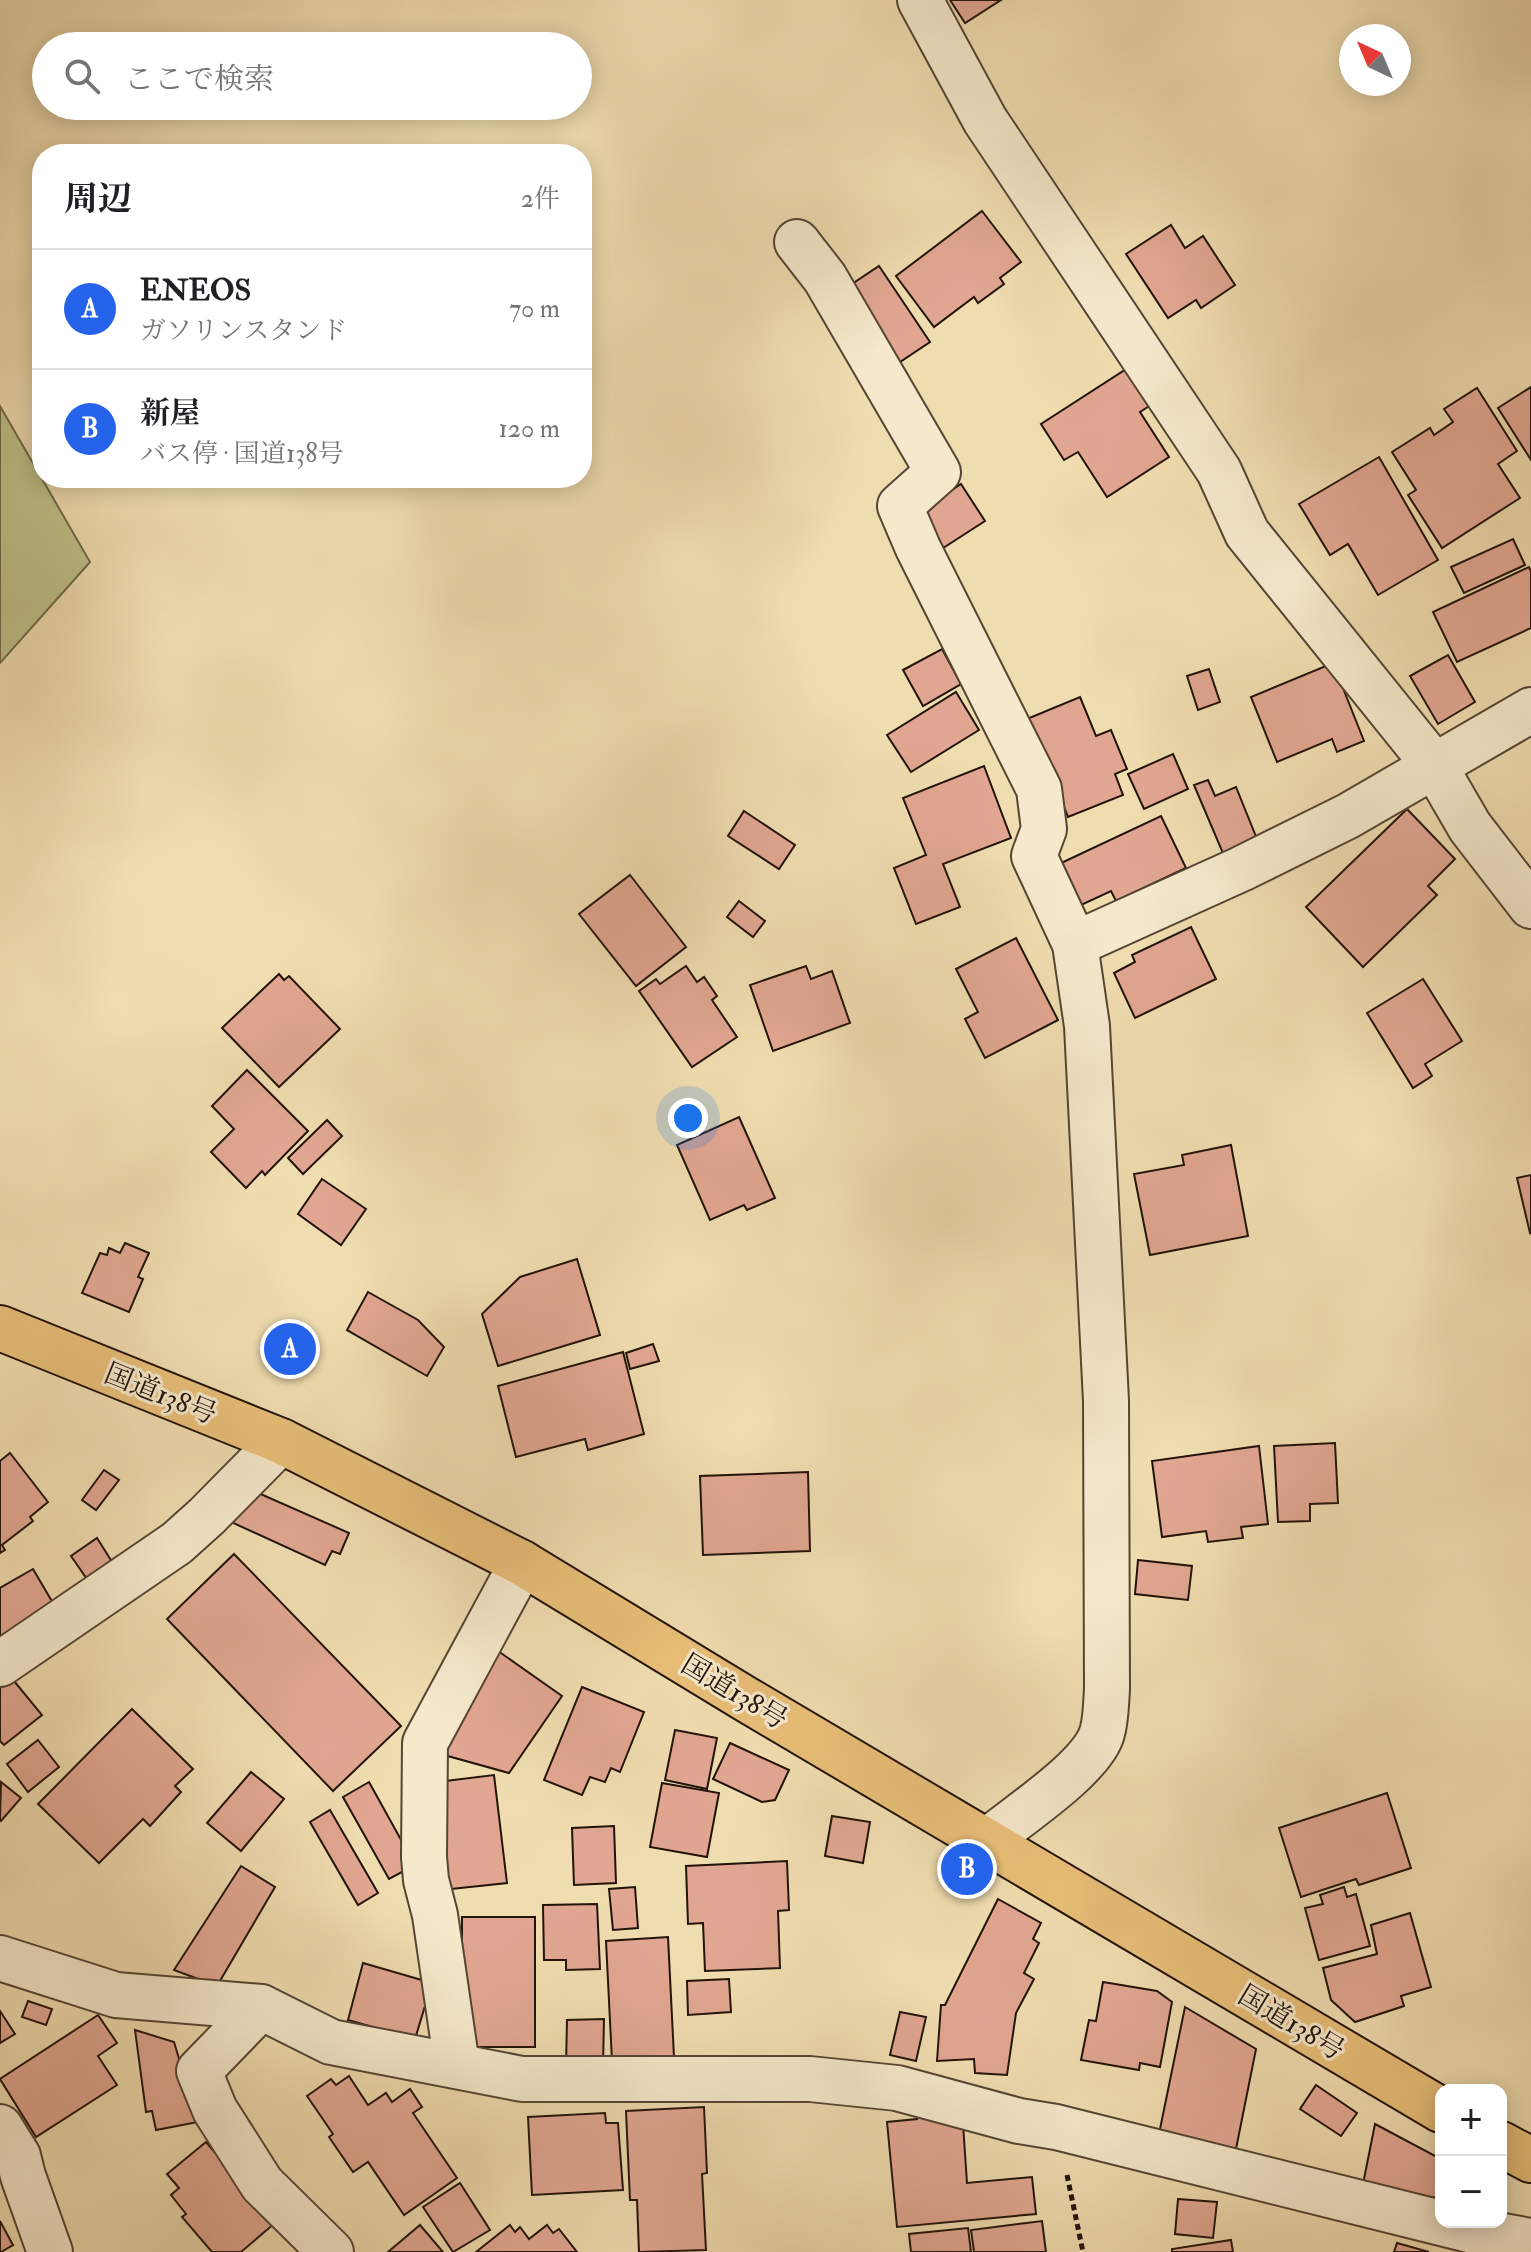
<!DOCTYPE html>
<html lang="ja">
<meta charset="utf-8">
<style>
:root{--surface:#fff;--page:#f2f2f2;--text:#202124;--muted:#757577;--line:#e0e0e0;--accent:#2563eb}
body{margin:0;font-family:"IM FELL Double Pica","Noto Serif JP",serif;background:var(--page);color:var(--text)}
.controls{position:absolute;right:24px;bottom:24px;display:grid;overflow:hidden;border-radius:16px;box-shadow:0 4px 20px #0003}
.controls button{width:72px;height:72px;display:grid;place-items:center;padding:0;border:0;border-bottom:2px solid var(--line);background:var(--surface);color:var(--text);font:40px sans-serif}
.compass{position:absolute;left:1339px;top:24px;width:72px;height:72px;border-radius:50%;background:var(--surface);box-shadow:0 4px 20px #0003;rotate:316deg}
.you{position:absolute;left:688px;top:1118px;width:28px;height:28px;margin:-20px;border:6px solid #fff;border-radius:50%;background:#1a73e8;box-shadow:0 0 0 12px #1a73e833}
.badge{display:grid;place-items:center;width:52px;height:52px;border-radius:50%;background:var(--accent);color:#fff;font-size:26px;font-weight:700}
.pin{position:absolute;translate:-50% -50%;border:4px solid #fff;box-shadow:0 2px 8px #0006}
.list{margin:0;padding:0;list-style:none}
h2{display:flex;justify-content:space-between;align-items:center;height:104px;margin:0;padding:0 32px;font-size:34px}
h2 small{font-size:26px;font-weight:400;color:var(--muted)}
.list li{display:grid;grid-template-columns:52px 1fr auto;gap:24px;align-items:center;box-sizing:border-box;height:120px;padding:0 32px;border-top:2px solid var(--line)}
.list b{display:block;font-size:30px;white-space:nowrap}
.list p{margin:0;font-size:26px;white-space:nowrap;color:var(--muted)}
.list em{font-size:26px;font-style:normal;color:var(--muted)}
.icon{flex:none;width:44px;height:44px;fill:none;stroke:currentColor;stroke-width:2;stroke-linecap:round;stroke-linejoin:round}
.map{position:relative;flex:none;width:1531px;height:2252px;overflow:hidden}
.search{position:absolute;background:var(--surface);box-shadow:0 4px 20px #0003;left:32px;top:32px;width:560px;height:88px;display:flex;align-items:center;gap:20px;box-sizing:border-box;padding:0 28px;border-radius:44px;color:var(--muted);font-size:30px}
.panel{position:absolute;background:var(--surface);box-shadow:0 4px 20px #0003;left:32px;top:144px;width:560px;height:344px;border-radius:32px}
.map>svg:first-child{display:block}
.green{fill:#bebf87;stroke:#706949;stroke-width:2}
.building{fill:#e1a691;stroke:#22130b;stroke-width:2}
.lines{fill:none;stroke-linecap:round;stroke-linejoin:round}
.minor-casing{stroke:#554534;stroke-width:48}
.trunk-casing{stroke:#22130b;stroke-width:48}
.path{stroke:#22130b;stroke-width:5;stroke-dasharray:6 4;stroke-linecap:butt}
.minor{stroke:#f5e8cb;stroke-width:44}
.trunk{stroke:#e8be78;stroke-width:44}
.labels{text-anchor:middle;stroke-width:6;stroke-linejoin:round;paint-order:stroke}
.street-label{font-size:28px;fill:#22130b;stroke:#f5e8cb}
</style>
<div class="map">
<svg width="1531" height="2252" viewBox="0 0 1531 2252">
<rect width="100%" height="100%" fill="#efdcaf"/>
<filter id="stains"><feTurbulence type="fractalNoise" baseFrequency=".0025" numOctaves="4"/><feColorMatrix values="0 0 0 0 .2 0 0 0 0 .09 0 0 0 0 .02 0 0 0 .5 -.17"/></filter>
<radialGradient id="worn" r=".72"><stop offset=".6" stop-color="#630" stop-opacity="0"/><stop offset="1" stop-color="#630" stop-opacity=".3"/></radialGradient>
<path class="green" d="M0,406L90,562L0,663Z"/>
<g class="building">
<path d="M950,0H1001L965,23Z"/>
<path d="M982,211L1021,262L1000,278L1004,284L978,303L974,297L934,327L896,276Z"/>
<path d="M1171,225L1185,248L1203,236L1235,285L1201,308L1196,300L1168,318L1126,254Z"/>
<path d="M879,266L930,342L894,366L843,290Z"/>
<path d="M1131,366L1154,403L1140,412L1169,457L1107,497L1078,452L1064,460L1041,424Z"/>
<path d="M1531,387V460L1498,408Z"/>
<path d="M1477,388L1517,451L1498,464L1520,498L1442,548L1408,495L1416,490L1392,452L1430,428L1434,435L1453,422L1444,409Z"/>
<path d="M1379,457L1438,560L1378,595L1348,544L1330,555L1299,504Z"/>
<path d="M961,484L985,521L937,552L913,516Z"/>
<path d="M1513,539L1525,565L1464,593L1451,567Z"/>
<path d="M1529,567L1531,572V628L1457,662L1433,612Z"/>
<path d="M942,649L961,684L923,706L903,670Z"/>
<path d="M1448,655L1475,702L1438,724L1410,676Z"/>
<path d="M1333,663L1364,741L1337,752L1332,739L1277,762L1251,697Z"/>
<path d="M1209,669L1220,702L1198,710L1187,676Z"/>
<path d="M956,692L979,730L911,772L887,735Z"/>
<path d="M1080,697L1096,736L1111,730L1127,769L1115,774L1123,795L1068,817L1048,768L1022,721Z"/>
<path d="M1173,754L1188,789L1144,809L1128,774Z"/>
<path d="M984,766L1011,838L943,864L960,907L916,924L894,868L926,855L903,798Z"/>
<path d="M1208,780L1215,796L1236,787L1259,844L1225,858L1194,785Z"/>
<path d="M1407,809L1455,859L1428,886L1437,895L1363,967L1306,907Z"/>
<path d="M744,811L795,845L779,869L728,836Z"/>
<path d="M1161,816L1186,868L1116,901L1111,891L1079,906L1059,864Z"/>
<path d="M630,875L686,947L636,986L579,914Z"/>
<path d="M739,901L765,921L753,937L727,917Z"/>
<path d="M1191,927L1216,979L1135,1018L1114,973L1135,962L1132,955Z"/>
<path d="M1016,938L1058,1020L985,1058L965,1019L978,1012L956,969Z"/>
<path d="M686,966L697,982L704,977L717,996L712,1000L737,1037L692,1067L639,991L656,979L660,984Z"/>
<path d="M806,966L811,979L832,971L850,1023L773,1051L750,985Z"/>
<path d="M279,974L284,980L289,976L340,1029L279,1087L222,1028Z"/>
<path d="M1423,979L1462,1041L1425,1064L1432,1076L1413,1088L1367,1013Z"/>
<path d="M247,1070L308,1131L265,1175L262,1171L246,1188L211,1152L234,1129L212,1106Z"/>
<path d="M739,1117L775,1198L747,1210L744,1205L710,1220L677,1145Z"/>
<path d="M327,1120L342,1136L303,1174L288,1158Z"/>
<path d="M1231,1145L1248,1236L1150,1255L1134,1174L1184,1165L1182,1155Z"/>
<path d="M1531,1175V1232L1530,1233L1517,1178Z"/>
<path d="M322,1179L366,1209L341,1245L298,1214Z"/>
<path d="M125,1243L149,1253L138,1277L143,1279L129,1312L82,1293L100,1253L107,1255L109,1248L120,1253Z"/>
<path d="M577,1259L600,1335L498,1366L482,1314L520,1277Z"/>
<path d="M368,1292L418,1320L444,1347L427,1376L347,1330Z"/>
<path d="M653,1344L659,1361L630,1369L626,1353Z"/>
<path d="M623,1352L644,1434L588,1450L585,1439L516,1457L498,1386Z"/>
<path d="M1335,1443L1338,1503L1310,1504V1521L1278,1522L1274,1446Z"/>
<path d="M1259,1446L1268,1524L1241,1527L1243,1538L1208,1542L1206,1531L1162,1537L1152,1461Z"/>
<path d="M10,1453L48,1502L30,1517L33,1521L2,1545L5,1550L0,1553V1461Z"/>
<path d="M104,1470L119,1480L96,1510L82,1500Z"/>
<path d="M808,1472L810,1551L703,1555L700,1476Z"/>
<path d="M256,1492L349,1533L340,1554L332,1551L325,1565L229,1521Z"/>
<path d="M97,1538L114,1565L89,1582L71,1556Z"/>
<path d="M234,1554L401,1726L333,1791L167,1619Z"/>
<path d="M1138,1560L1192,1566L1188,1600L1135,1594Z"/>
<path d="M33,1569L57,1610L0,1645V1588Z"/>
<path d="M491,1646L562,1696L509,1773L437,1753Z"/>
<path d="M5,1670L42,1715L4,1745L0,1741V1674Z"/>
<path d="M582,1687L644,1712L620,1772L611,1768L605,1782L590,1777L582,1795L544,1780Z"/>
<path d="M132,1709L193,1769L175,1786L181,1792L150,1826L143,1819L99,1863L38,1804Z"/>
<path d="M675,1730L717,1738L707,1789L665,1780Z"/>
<path d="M38,1740L59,1767L28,1792L7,1764Z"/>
<path d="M730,1743L789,1770L775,1800L762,1802L713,1779Z"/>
<path d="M251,1772L284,1799L241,1851L207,1823Z"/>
<path d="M494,1775L507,1883L442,1890L429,1783Z"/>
<path d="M1,1782L21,1798L1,1821L0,1820Z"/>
<path d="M369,1782L415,1865L389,1879L343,1797Z"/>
<path d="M662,1783L719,1793L707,1857L650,1847Z"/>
<path d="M1387,1793L1411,1868L1359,1885L1356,1879L1301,1897L1279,1828Z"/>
<path d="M330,1810L378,1893L358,1905L310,1822Z"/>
<path d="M832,1816L870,1822L863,1863L825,1856Z"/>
<path d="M614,1826L616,1883L574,1885L572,1828Z"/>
<path d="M787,1861L789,1910L778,1911L780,1968L705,1971L703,1923L688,1924L686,1866Z"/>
<path d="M241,1866L275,1887L217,1986L174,1970Z"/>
<path d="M635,1887L638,1928L613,1930L609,1889Z"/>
<path d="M1344,1887L1347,1897L1356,1894L1370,1946L1319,1960L1305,1908L1323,1904L1320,1895Z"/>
<path d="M998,1899L1041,1923L1033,1939L1039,1943L1024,1973L1034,1979L1016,2013L1007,2075L975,2073L974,2059L937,2061L941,2005H945Z"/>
<path d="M597,1904L600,1969L566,1970V1960H544L543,1905Z"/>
<path d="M1410,1913L1431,1987L1401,1996L1404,2006L1355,2022L1331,2000L1323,1968L1377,1954L1371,1925Z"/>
<rect x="462" y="1917" width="73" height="130"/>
<path d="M668,1937L674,2057L612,2061L606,1941Z"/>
<path d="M363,1963L432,1983L415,2039L348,2020Z"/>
<path d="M729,1979L731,2012L688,2015L687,1981Z"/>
<path d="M1103,1982L1157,1991L1172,2002L1160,2067L1140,2063L1139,2070L1081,2060L1089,2020L1096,2021Z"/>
<path d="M28,2001L52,2009L46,2025L22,2017Z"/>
<path d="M1185,2007L1256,2049L1236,2149L1159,2134Z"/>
<path d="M0,2011L15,2034L0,2043Z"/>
<path d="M900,2012L926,2017L916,2061L890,2055Z"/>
<path d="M98,2015L117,2043L98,2056L117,2085L36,2137L0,2079Z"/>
<path d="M604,2019L603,2066H566L567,2020Z"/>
<path d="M135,2030L174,2042L198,2122L156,2130L152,2111L146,2112Z"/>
<path d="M349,2076L368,2105L386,2093L392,2102L410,2089L422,2107L413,2113L457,2178L404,2215L368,2162L353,2172L329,2137L333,2134L307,2096L331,2079L336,2085Z"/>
<path d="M1316,2085L1357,2113L1341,2136L1300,2109Z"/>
<path d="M704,2107L707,2173L702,2174L706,2250L639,2252L637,2200H630L626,2111Z"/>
<path d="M605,2113L606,2123H618L623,2190L532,2195L528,2117Z"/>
<path d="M916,2113L963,2124L967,2183L1032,2177L1036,2214L897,2227L887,2122L917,2119Z"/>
<path d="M1375,2124L1441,2159V2199L1363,2184Z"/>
<path d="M206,2142L275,2223L241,2252H212L182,2217L186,2214L171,2195L179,2188L167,2174Z"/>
<path d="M460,2183L490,2230L453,2252L423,2207Z"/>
<path d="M1178,2199L1217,2202L1213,2238L1175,2234Z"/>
<path d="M0,2221L13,2245L1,2252H0Z"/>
<path d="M1042,2221L1046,2252H974L971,2230Z"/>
<path d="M420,2225L443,2252H388Z"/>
<path d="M510,2225L515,2232L520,2227L529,2239L547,2225L553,2233L559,2229L577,2252H476Z"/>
<path d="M968,2228L971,2252H911L909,2234Z"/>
<path d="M1231,2240L1233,2252H1172V2249Z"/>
<path d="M1397,2243L1429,2252H1394Z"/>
</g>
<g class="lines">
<g class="minor-casing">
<g id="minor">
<path d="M920,0L985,120L1219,471L1247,533L1434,765L1470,827L1531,906"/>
<path d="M797,242L825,278L938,472L900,506L918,548L1039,789L1044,829L1034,856L1075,944L1087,1026L1106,1401L1107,1689C1106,1703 1106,1720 1102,1733C1092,1768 1016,1817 987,1841"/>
<path d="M1075,944L1241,869L1348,816L1531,710"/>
<path d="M0,1664L177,1543L207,1516L281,1441"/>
<path d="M0,1958L116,1995L261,2007L331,2042L522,2079H810L897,2088L1019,2121L1056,2127L1469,2230L1531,2241"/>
<path d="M261,2007L199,2071L215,2110L262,2184L331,2252"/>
<path d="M457,2066L435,1915L426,1880L424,1857L425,1743L522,1563"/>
<path d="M0,2127L18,2156L23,2176L50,2252"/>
</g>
</g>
<g class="trunk-casing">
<g id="trunk">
<path d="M0,1328L281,1441L522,1563L744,1698L1441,2110"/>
<path d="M1501,2144L1531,2160"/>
</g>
</g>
<path class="path" d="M1067,2175L1083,2252"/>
<use href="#minor" class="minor"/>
<use href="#trunk" class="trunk"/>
</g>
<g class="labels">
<g class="street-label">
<text transform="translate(161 1393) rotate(22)" y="10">国道138号</text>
<text transform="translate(735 1691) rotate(31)" y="10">国道138号</text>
<text transform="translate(1292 2022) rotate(31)" y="10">国道138号</text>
</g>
</g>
<rect width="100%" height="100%" filter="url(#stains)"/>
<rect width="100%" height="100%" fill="url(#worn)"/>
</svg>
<div class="controls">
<button>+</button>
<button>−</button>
</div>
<svg class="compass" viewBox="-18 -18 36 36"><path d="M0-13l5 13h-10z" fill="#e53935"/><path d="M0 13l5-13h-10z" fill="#757577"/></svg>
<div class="you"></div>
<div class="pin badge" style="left:290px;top:1349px">A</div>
<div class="pin badge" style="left:967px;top:1869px">B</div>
<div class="search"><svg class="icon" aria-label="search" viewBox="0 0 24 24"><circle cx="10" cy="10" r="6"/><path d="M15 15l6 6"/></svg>ここで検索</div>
<section class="panel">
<h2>周辺<small>2件</small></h2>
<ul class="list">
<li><span class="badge">A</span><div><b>ENEOS</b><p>ガソリンスタンド</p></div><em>70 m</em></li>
<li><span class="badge">B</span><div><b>新屋</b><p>バス停 · 国道138号</p></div><em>120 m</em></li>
</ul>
</section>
</div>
